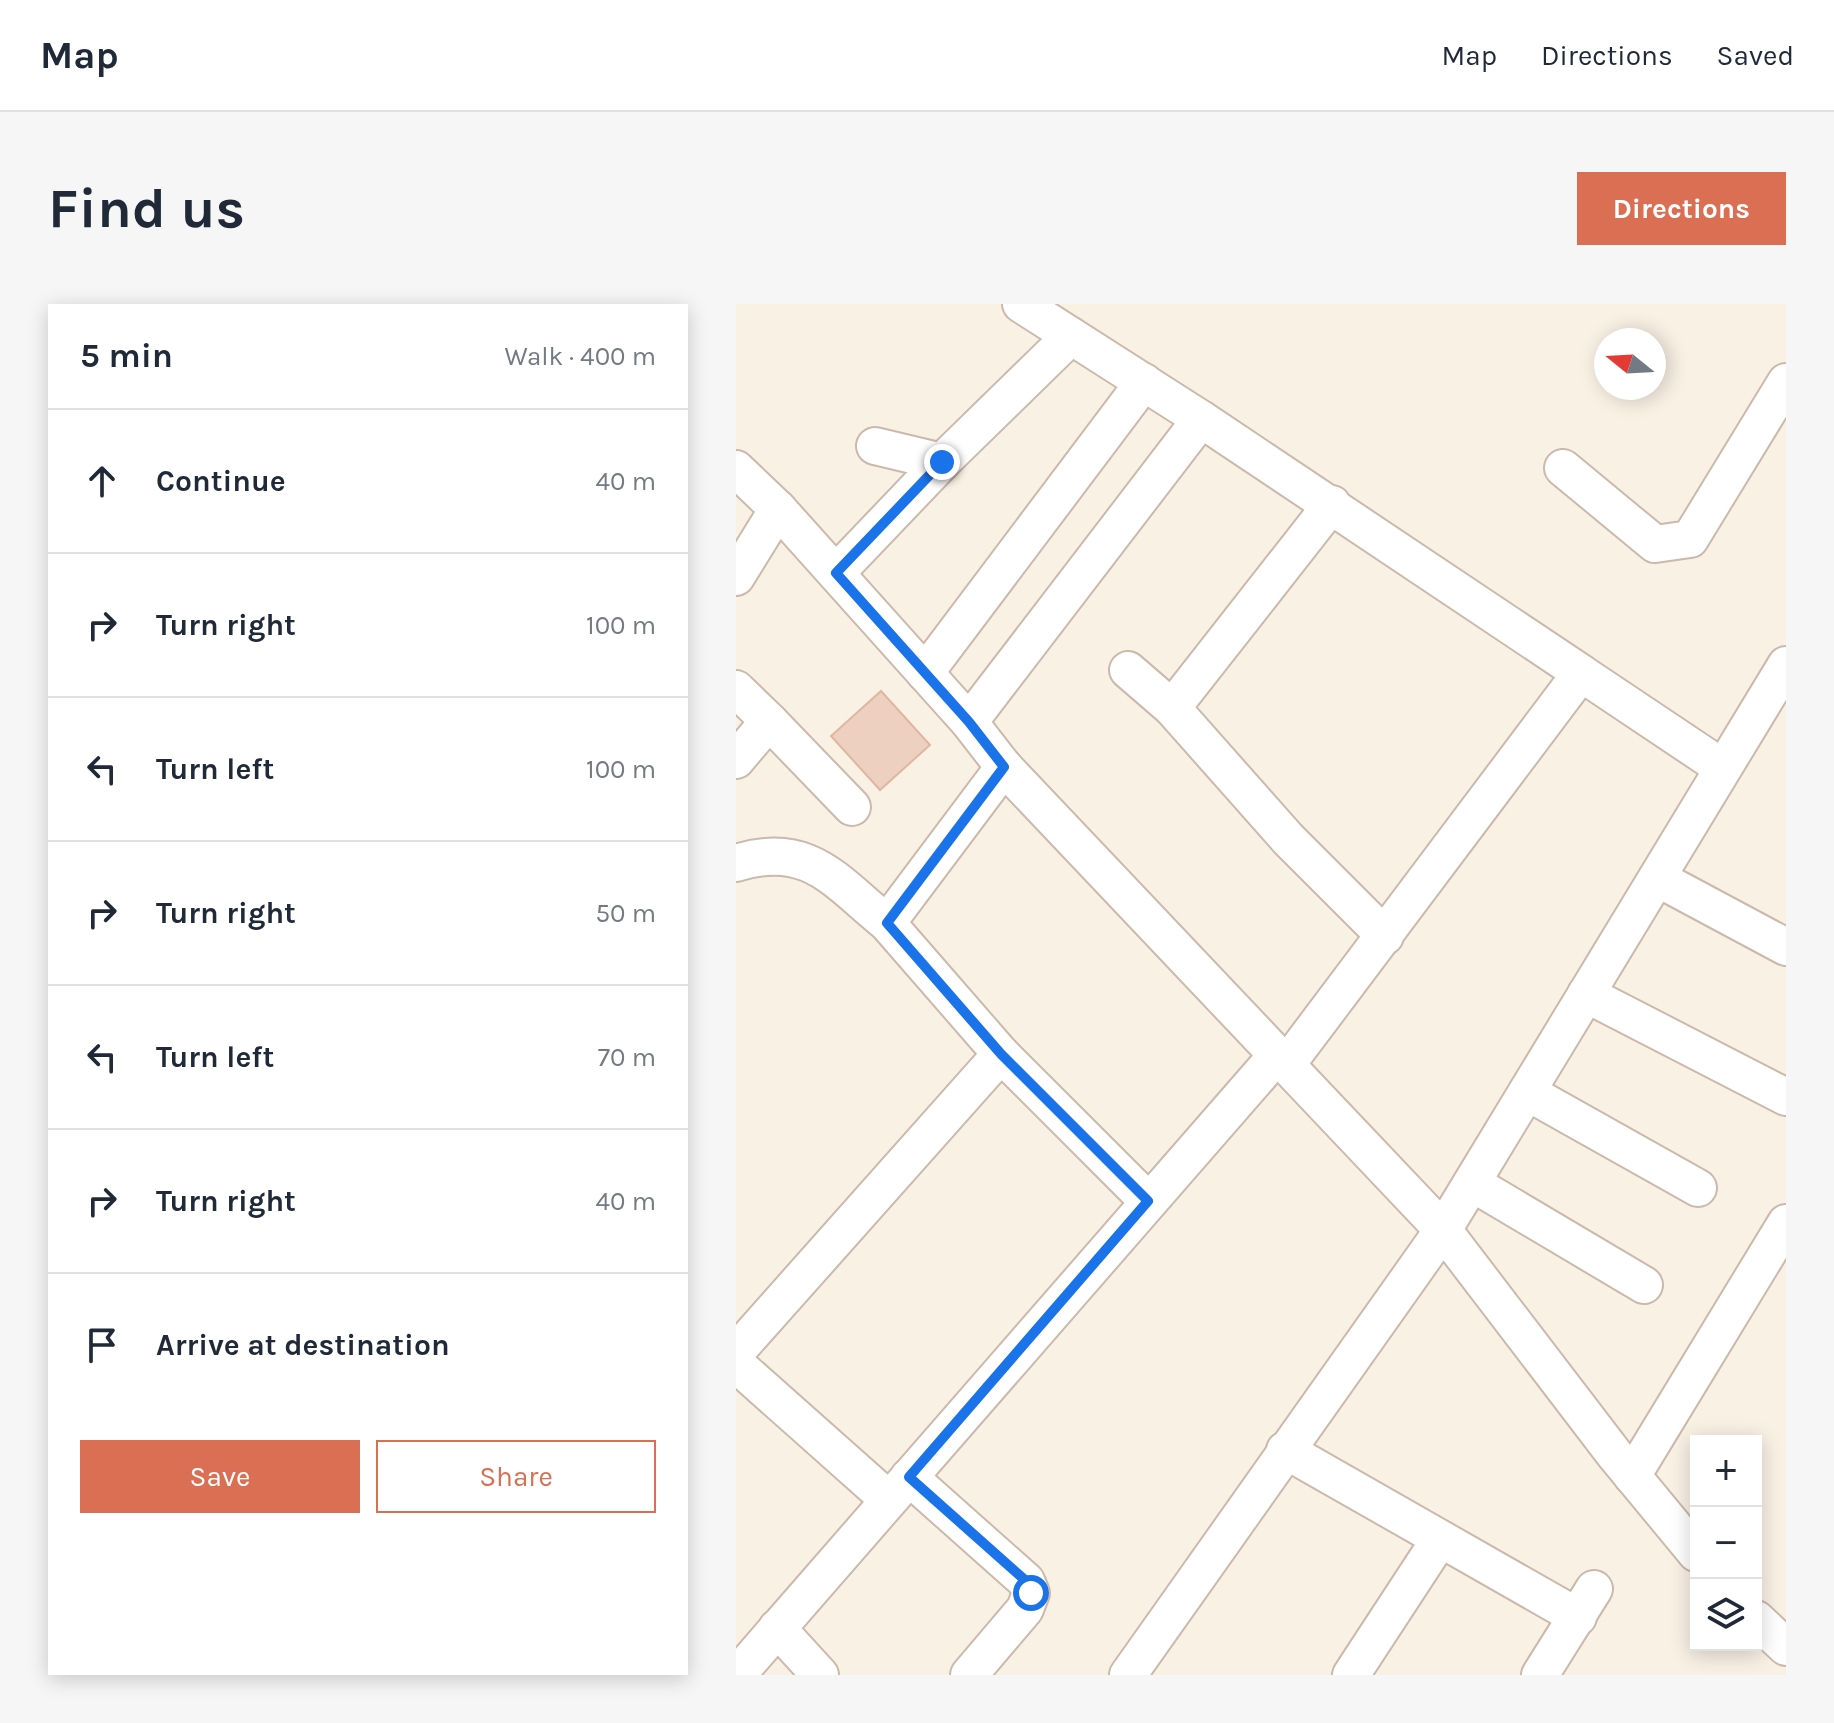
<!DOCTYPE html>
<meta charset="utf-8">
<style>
:root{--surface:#fff;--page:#f6f6f7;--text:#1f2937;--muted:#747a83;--line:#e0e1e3;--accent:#da6f54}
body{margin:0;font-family:Karla,sans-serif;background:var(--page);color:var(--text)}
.controls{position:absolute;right:24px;bottom:24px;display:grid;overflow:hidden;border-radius:0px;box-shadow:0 4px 20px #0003}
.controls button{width:72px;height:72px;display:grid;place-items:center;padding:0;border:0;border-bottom:2px solid var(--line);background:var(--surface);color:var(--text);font:40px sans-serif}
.compass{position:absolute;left:858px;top:24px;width:72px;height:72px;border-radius:50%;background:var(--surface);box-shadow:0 4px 20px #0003;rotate:288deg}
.stop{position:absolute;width:24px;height:24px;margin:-18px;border:6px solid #1a73e8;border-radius:50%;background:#fff}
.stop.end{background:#1a73e8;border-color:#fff;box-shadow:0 2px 8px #0008}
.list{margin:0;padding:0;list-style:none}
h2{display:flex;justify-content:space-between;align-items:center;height:104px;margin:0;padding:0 32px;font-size:34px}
h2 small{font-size:26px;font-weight:400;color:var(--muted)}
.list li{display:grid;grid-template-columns:52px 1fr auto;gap:24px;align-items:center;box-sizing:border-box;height:144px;padding:0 32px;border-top:2px solid var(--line)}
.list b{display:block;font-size:30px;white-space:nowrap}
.list em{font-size:26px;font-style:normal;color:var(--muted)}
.actions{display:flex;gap:16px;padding:24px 32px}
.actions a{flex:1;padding:18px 0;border:2px solid var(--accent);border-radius:0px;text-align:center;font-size:28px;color:var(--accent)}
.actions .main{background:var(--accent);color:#fff}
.icon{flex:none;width:44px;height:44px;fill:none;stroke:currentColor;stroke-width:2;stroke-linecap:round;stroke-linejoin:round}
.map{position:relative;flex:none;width:1050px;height:1371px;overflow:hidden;border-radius:0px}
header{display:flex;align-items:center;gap:48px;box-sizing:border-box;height:112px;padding:0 40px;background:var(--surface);border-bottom:2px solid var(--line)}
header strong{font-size:38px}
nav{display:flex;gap:44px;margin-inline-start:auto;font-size:28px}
.intro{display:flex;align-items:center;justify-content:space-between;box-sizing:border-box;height:192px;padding:0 48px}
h1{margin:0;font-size:56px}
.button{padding:20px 36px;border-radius:0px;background:var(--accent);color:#fff;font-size:28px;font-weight:700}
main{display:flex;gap:48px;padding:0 48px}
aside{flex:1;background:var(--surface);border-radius:0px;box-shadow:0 4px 20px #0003}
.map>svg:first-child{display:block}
.building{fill:#edd0bf;stroke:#dfb7a0;stroke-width:2}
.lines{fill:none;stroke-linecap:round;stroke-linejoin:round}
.minor-casing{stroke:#cbb9ac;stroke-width:40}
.minor{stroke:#fff;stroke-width:36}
.route{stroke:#1a73e8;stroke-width:10}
</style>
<header>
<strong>Map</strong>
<nav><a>Map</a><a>Directions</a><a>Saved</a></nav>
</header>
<div class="intro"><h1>Find us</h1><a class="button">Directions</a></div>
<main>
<aside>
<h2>5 min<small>Walk · 400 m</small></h2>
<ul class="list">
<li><svg class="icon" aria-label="ahead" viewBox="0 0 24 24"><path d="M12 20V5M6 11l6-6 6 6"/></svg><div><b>Continue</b></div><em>40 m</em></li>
<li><svg class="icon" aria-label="right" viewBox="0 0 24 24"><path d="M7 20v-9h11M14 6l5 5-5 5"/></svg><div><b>Turn right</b></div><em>100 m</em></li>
<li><svg class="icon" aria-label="left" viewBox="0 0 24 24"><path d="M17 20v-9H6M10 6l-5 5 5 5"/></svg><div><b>Turn left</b></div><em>100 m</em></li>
<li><svg class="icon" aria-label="right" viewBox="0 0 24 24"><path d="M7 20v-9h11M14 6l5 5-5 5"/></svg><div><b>Turn right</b></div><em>50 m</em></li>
<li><svg class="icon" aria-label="left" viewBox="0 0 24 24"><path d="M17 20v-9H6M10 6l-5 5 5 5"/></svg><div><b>Turn left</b></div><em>70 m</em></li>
<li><svg class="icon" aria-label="right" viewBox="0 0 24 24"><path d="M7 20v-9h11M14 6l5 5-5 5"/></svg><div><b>Turn right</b></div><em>40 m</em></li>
<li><svg class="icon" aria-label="arrive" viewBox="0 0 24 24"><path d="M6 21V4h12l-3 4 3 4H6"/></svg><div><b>Arrive at destination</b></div></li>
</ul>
<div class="actions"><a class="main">Save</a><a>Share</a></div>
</aside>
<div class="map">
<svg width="1050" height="1371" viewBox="0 0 1050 1371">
<rect width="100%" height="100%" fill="#faf1e5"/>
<path class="building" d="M145,387L194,441L144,486L95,432Z"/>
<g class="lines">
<g class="minor-casing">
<g id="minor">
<path d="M465,115L845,369"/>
<path d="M139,142L206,158L335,32"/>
<path d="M827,164L919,240L954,235L1050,78"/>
<path d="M0,165L42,205L233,418L268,463L707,926L879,1151L960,1249"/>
<path d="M596,200L436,404L552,535L649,632"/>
<path d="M100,269L206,158"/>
<path d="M0,273L42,205"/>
<path d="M392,366L436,404"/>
<path d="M189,369L408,78"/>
<path d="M0,385L33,417L0,456"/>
<path d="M33,417L116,503"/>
<path d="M233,418L465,115L285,0"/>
<path d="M0,559C73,536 100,578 151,619"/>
<path d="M921,574L1050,643"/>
<path d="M850,690L1050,793"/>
<path d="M265,750L151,619L268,463"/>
<path d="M551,760L845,369L987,464"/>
<path d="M791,788L962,884"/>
<path d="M736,879L908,981"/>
<path d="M0,1048L265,750L412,897"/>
<path d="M0,1060L153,1196"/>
<path d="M549,1146L842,1313"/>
<path d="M896,1172L1050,919"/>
<path d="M173,1173L290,1277L295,1289L289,1305L233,1371"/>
<path d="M1020,1315L1050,1343"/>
<path d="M41,1324L84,1371"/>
<path d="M1,1371L542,750"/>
<path d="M392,1371L707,926L1050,361"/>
<path d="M615,1371L704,1235"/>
<path d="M804,1371L858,1285"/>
</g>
</g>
<use href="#minor" class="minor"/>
</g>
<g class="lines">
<path class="route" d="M206,158L100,269L233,418L268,463L151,619L265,750L412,897L173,1173L290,1277L295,1289"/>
</g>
</svg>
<div class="controls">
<button>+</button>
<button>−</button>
<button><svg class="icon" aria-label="layers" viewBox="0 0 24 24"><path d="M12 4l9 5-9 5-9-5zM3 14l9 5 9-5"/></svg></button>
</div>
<svg class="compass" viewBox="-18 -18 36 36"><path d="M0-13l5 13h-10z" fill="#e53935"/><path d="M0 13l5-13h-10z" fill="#747a83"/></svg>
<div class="stop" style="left:295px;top:1289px"></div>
<div class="stop end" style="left:206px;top:158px"></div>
</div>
</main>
